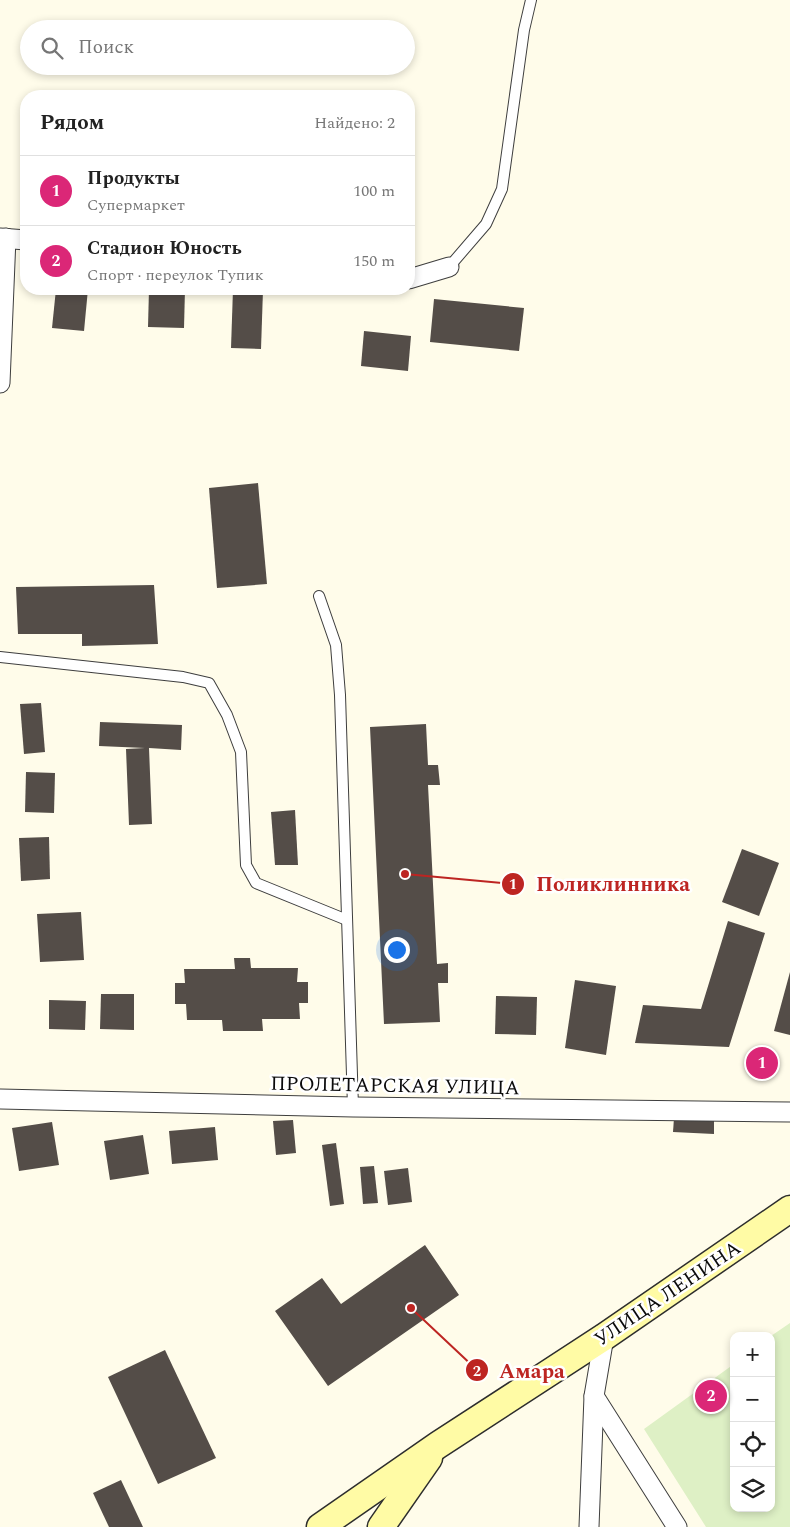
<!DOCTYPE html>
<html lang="ru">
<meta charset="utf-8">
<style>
:root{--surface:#fff;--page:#f6f6f6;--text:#222;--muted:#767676;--line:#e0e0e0;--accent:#db2777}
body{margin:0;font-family:Spectral,serif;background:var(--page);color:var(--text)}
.controls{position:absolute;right:15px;bottom:15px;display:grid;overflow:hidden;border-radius:10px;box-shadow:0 2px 8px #0003}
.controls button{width:45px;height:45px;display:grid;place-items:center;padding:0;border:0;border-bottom:1px solid var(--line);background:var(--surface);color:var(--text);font:25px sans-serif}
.you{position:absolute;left:396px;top:949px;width:18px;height:18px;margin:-12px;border:4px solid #fff;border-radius:50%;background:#1a73e8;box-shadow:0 0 0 8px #1a73e833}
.badge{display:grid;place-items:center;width:32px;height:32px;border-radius:50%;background:var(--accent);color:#fff;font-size:16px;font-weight:700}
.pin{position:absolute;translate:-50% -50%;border:2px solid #fff;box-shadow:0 1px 5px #0006}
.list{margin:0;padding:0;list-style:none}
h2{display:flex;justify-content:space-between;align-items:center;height:65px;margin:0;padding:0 20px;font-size:21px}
h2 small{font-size:16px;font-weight:400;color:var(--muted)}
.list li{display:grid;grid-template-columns:32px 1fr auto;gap:15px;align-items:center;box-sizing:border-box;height:70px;padding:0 20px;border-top:1px solid var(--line)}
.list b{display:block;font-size:19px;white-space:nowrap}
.list p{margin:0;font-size:16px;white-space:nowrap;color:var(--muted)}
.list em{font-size:16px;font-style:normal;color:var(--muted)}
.icon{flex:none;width:28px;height:28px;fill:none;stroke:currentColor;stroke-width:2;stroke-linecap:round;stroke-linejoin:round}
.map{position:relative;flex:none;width:790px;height:1527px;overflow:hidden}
.search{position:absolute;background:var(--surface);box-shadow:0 2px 8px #0003;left:20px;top:20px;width:395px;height:55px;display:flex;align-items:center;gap:12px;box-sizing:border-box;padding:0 18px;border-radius:28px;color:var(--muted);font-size:19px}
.panel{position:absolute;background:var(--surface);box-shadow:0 2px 8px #0003;left:20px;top:90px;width:395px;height:205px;border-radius:20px}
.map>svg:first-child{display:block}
.pitch{fill:#def0c5}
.building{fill:#544d48}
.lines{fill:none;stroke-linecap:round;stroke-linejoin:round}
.lane-casing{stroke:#3e3e3e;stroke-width:12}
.street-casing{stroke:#3e3e3e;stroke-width:21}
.secondary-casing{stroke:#2d2d2d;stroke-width:29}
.lane{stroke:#fff;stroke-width:10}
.street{stroke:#fff;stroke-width:19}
.secondary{stroke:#fffba5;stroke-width:26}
.labels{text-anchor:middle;stroke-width:5;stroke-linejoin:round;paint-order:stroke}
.street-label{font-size:20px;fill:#0b0b0b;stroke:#fff}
.leader{fill:none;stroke:#bd2522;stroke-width:2}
.callout-dot{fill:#bd2522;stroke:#fff;stroke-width:2}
.mark-label{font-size:15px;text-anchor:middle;font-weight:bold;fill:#fff}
.callout-label{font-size:21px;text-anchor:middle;font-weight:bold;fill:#bd2522;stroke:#fff;stroke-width:5;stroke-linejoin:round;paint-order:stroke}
</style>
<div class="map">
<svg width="790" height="1527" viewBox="0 0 790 1527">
<rect width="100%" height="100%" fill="#fffcea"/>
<path class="pitch" d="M790,1323V1527H706L644,1429L734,1364V1508H771V1336Z"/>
<g class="building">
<path d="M56,289H88L84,331L52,328Z"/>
<path d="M149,289H185L184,328L148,327Z"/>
<path d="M233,289L263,290L261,349L231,348Z"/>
<path d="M434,299L524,308L519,351L430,342Z"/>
<path d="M364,331L411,336L408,371L361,366Z"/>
<path d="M258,483L267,584L217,588L209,488Z"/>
<path d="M154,585L158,644L82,646V634H18L16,587Z"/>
<path d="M41,703L45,752L24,754L20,704Z"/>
<path d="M100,722L182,725L181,750L149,748L152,824L129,825L126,749L145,748L99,746Z"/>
<path d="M426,724L428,765H438L440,785H428L437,964L448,963V983H438L440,1022L384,1024L370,727Z"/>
<path d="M26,772L55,773L54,813L25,812Z"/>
<path d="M295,810L298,865H275L271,812Z"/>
<path d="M49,837L50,879L21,881L19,838Z"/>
<path d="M742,849L779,863L759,916L722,902Z"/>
<path d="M81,912L84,960L40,962L37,914Z"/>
<path d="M728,921L765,933L729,1047L635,1043L643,1005L701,1009Z"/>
<path d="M234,958H250L251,968H298L297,982H308V1003H299L300,1019H262L263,1031H223L222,1020H187L186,1004H175V983H185L184,969H235Z"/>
<path d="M790,972V1035L774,1031Z"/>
<path d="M575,980L616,986L606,1055L565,1048Z"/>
<path d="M101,994H134V1030L100,1029Z"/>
<path d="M496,996L537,997L536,1035L495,1034Z"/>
<path d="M49,1000L86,1001L85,1030L49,1029Z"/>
<path d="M748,1052L776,1054L775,1073L748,1071Z"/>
<path d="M674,1118L714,1120V1134L673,1132Z"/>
<path d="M293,1120L296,1153L276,1155L273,1121Z"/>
<path d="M52,1122L59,1165L19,1171L12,1128Z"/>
<path d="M215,1127L218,1160L172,1164L169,1131Z"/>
<path d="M143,1135L149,1174L110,1180L104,1141Z"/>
<path d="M336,1143L344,1204L330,1206L322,1145Z"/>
<path d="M374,1166L378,1203L363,1204L360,1167Z"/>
<path d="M408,1168L412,1202L388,1205L384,1171Z"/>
<path d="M425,1245L459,1295L328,1386L275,1311L322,1278L341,1304Z"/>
<path d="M165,1350L216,1458L158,1484L108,1377Z"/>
<path d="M121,1480L143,1527H109L93,1493Z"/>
</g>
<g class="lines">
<g class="lane-casing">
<g id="lane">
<path d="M449,267L486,224L502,189L524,30L531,0"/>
<path d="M319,596L336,645L340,695L353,1107"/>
<path d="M0,657L183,677L209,683L227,715L241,752L246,865L256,883L347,920"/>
</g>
</g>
<g class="street-casing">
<g id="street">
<path d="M0,238L26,240"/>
<path d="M409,279L449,267"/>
<path d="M0,383L6,238"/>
<path d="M0,1099L353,1107L790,1112"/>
<path d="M604,1337L594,1396L677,1527"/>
<path d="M589,1527L594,1396"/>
</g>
</g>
<g class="secondary-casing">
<g id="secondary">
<path d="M320,1527L438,1445L604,1337L790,1209"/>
<path d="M381,1527L429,1458"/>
</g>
</g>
<use href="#lane" class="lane"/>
<use href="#street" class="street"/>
<use href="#secondary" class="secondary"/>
</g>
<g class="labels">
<g class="street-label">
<text transform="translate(395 1085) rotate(1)" y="7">ПРОЛЕТАРСКАЯ УЛИЦА</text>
<text transform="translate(667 1293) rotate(-34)" y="7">УЛИЦА ЛЕНИНА</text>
</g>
</g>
<path class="leader" d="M405 874L513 884M411 1308L477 1370"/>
<g class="callout-dot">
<circle cx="405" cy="874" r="5"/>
<circle cx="411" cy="1308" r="5"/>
<circle cx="513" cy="884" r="12"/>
<circle cx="477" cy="1370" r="12"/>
</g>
<g class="mark-label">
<text x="513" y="889">1</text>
<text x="477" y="1376">2</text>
</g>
<g class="callout-label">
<text x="613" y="891">Поликлинника</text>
<text x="532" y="1378">Амара</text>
</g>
</svg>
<div class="controls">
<button>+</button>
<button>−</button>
<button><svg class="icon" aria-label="locate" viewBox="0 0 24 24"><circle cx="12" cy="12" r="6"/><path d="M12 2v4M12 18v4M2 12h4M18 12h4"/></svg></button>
<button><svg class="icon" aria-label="layers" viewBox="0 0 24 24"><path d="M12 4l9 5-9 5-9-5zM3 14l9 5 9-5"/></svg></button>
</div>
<div class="you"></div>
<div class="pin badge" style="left:762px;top:1063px">1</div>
<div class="pin badge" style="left:711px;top:1396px">2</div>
<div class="search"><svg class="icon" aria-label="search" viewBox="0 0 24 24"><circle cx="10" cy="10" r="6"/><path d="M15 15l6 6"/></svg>Поиск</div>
<section class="panel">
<h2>Рядом<small>Найдено: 2</small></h2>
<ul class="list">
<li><span class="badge">1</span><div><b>Продукты</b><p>Супермаркет</p></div><em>100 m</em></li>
<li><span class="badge">2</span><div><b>Стадион Юность</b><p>Спорт · переулок Тупик</p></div><em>150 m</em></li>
</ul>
</section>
</div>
